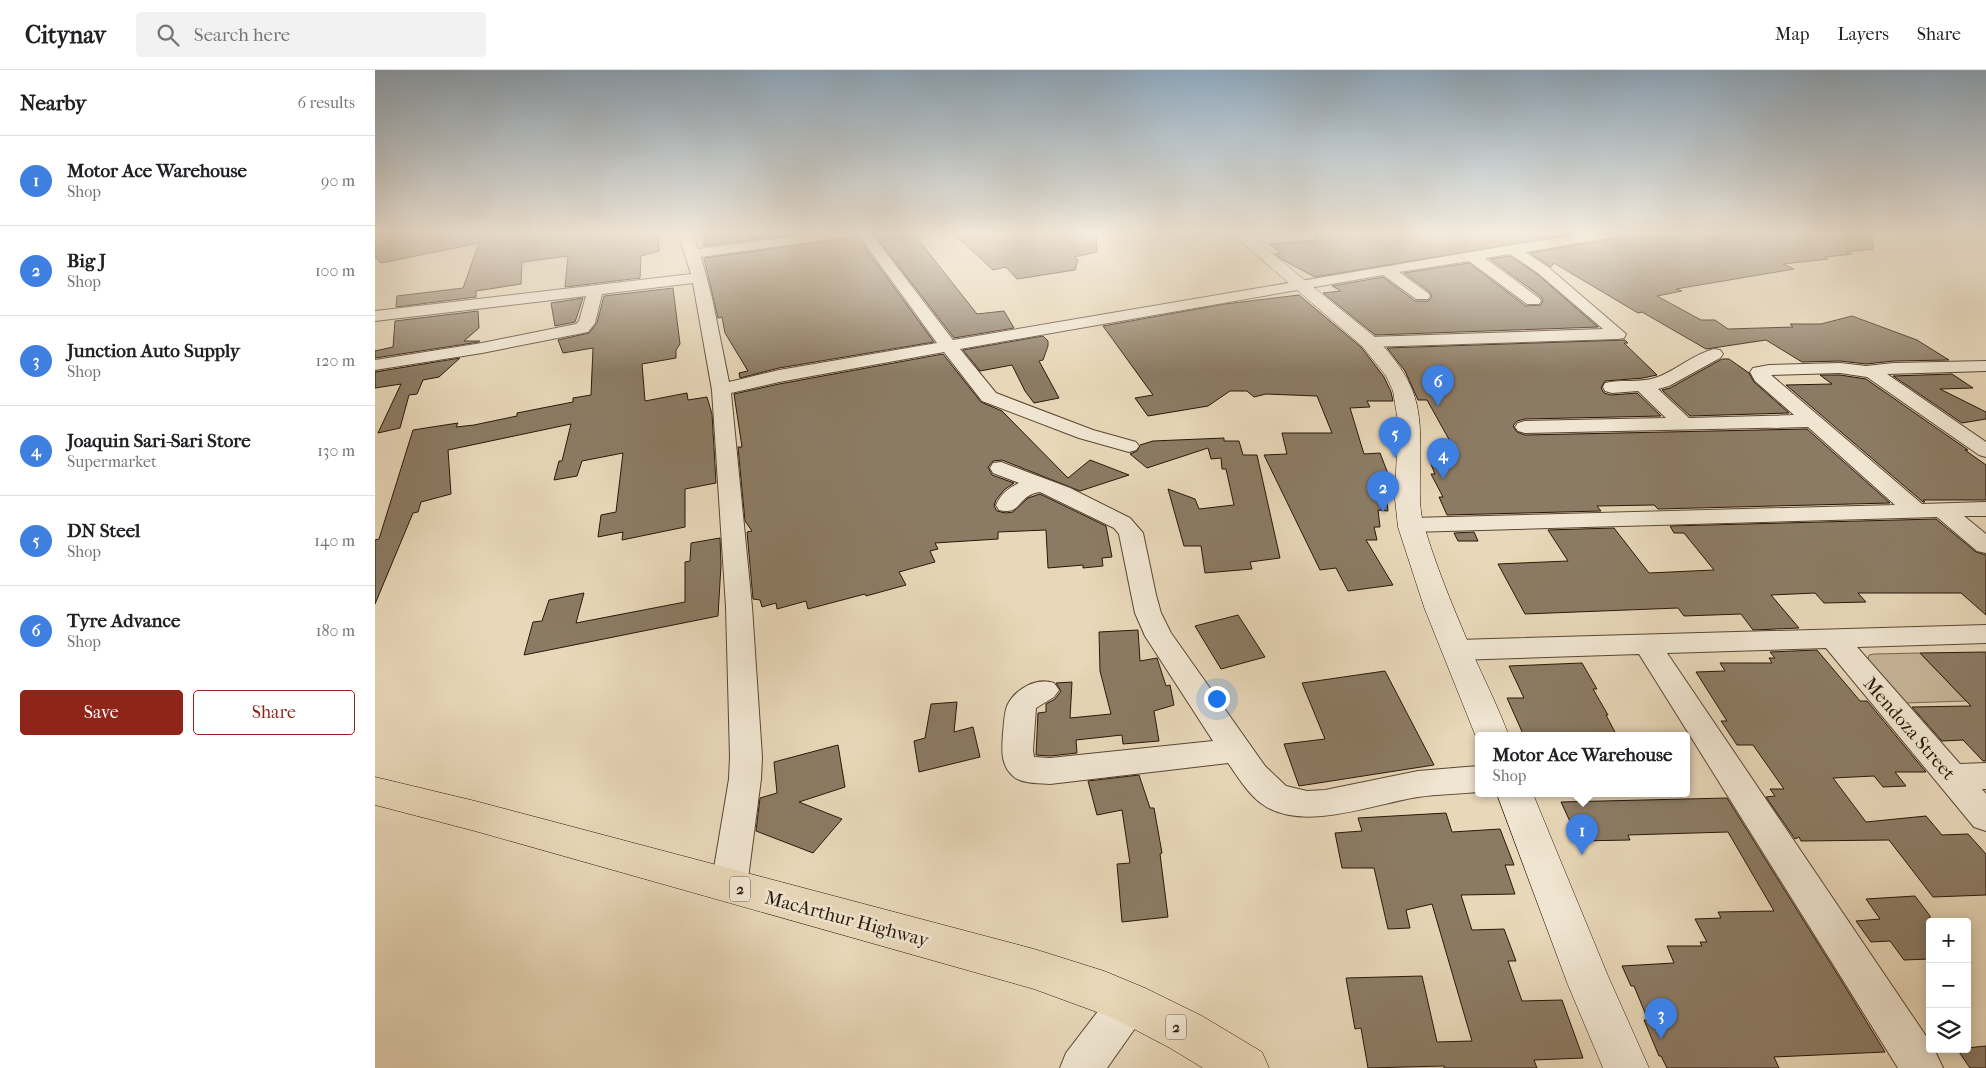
<!DOCTYPE html>
<meta charset="utf-8">
<style>
:root{--surface:#fff;--page:#f2f2f2;--text:#202124;--muted:#757577;--line:#e0e0e0;--accent:#8f2418}
body{margin:0;font-family:"IM FELL French Canon",serif;background:var(--page);color:var(--text)}
.controls{position:absolute;right:15px;bottom:15px;display:grid;overflow:hidden;border-radius:5px;box-shadow:0 2px 12px #0003}
.controls button{width:45px;height:45px;display:grid;place-items:center;padding:0;border:0;border-bottom:1px solid var(--line);background:var(--surface);color:var(--text);font:25px sans-serif}
.you{position:absolute;left:841px;top:628px;width:18px;height:18px;margin:-12px;border:4px solid #fff;border-radius:50%;background:#1a73e8;box-shadow:0 0 0 8px #1a73e833}
.badge{display:grid;place-items:center;width:32px;height:32px;border-radius:50%;background:var(--accent);color:#fff;font-size:16px;font-weight:700}
.pin{position:absolute;translate:-50% -41px;filter:drop-shadow(0 1px 2px #0008)}
.pin::after{content:'';position:absolute;top:26px;width:18px;height:15px;background:inherit;clip-path:polygon(0 0,100% 0,50% 100%)}
.popup{position:absolute;left:1100px;top:662px;width:215px;height:65px;box-sizing:border-box;display:grid;place-content:center;border-radius:5px;background:var(--surface);filter:drop-shadow(0 1px 4px #0005);font-size:16px;white-space:nowrap;color:var(--muted)}
.popup b{font-size:19px;color:var(--text)}
.popup::after{content:'';position:absolute;left:50%;top:100%;margin-left:-10px;border:10px solid transparent;border-top-color:var(--surface)}
.list{margin:0;padding:0;list-style:none}
h2{display:flex;justify-content:space-between;align-items:center;height:65px;margin:0;padding:0 20px;font-size:21px}
h2 small{font-size:16px;font-weight:400;color:var(--muted)}
.list li{display:grid;grid-template-columns:32px 1fr auto;gap:15px;align-items:center;box-sizing:border-box;height:90px;padding:0 20px;border-top:1px solid var(--line)}
.list b{display:block;font-size:19px;white-space:nowrap}
.list p{margin:0;font-size:16px;white-space:nowrap;color:var(--muted)}
.list em{font-size:16px;font-style:normal;color:var(--muted)}
.actions{display:flex;gap:10px;padding:15px 20px}
.actions a{flex:1;padding:11px 0;border:1px solid var(--accent);border-radius:5px;text-align:center;font-size:18px;color:var(--accent)}
.actions .main{background:var(--accent);color:#fff}
.icon{flex:none;width:28px;height:28px;fill:none;stroke:currentColor;stroke-width:2;stroke-linecap:round;stroke-linejoin:round}
.map{position:relative;flex:none;width:1611px;height:998px;overflow:hidden}
header{display:flex;align-items:center;gap:30px;box-sizing:border-box;height:70px;padding:0 25px;background:var(--surface);border-bottom:1px solid var(--line)}
header strong{font-size:24px}
nav{display:flex;gap:28px;margin-inline-start:auto;font-size:18px}
.search{width:350px;height:45px;background:var(--page);display:flex;align-items:center;gap:12px;box-sizing:border-box;padding:0 18px;border-radius:5px;color:var(--muted);font-size:19px}
main{display:flex}
aside{flex:1;background:var(--surface)}
.map>svg:first-child{display:block}
.green{fill:#c8b69a;stroke:#786651}
.building{fill:#8c7b64;stroke:#291708}
.lines{fill:none;stroke-linecap:round;stroke-linejoin:round}
.minor-casing{stroke:#594734;stroke-width:2}
.secondary-casing{stroke:#291708;stroke-width:1}
.trunk-casing{stroke:#291708;stroke-width:1}
.minor{fill:#f0e5d1;fill-rule:evenodd}
.secondary{fill:#f0e5d1;fill-rule:evenodd}
.trunk{fill:#e8d7b8;fill-rule:evenodd}
.labels{text-anchor:middle;stroke-width:5;stroke-linejoin:round;paint-order:stroke}
.shield{fill:#f0e5d1;stroke:#655544;stroke-width:1}
.shield-label{font-size:15px;font-weight:bold;fill:#291708}
.near-street-label{font-size:19px;fill:#291708;stroke:#f0e5d1}
</style>
<header>
<strong>Citynav</strong>
<div class="search"><svg class="icon" aria-label="search" viewBox="0 0 24 24"><circle cx="10" cy="10" r="6"/><path d="M15 15l6 6"/></svg>Search here</div>
<nav><a>Map</a><a>Layers</a><a>Share</a></nav>
</header>
<main>
<aside>
<h2>Nearby<small>6 results</small></h2>
<ul class="list">
<li><span class="badge" style="background:#3f7fe0">1</span><div><b>Motor Ace Warehouse</b><p>Shop</p></div><em>90 m</em></li>
<li><span class="badge" style="background:#3f7fe0">2</span><div><b>Big J</b><p>Shop</p></div><em>100 m</em></li>
<li><span class="badge" style="background:#3f7fe0">3</span><div><b>Junction Auto Supply</b><p>Shop</p></div><em>120 m</em></li>
<li><span class="badge" style="background:#3f7fe0">4</span><div><b>Joaquin Sari-Sari Store</b><p>Supermarket</p></div><em>130 m</em></li>
<li><span class="badge" style="background:#3f7fe0">5</span><div><b>DN Steel</b><p>Shop</p></div><em>140 m</em></li>
<li><span class="badge" style="background:#3f7fe0">6</span><div><b>Tyre Advance</b><p>Shop</p></div><em>180 m</em></li>
</ul>
<div class="actions"><a class="main">Save</a><a>Share</a></div>
</aside>
<div class="map">
<svg width="1611" height="998" viewBox="0 0 1611 998">
<rect width="100%" height="100%" fill="#e8d7b8"/>
<filter id="stains"><feTurbulence type="fractalNoise" baseFrequency=".004" numOctaves="4"/><feColorMatrix values="0 0 0 0 .2 0 0 0 0 .09 0 0 0 0 .02 0 0 0 .5 -.17"/></filter>
<radialGradient id="worn" r=".72"><stop offset=".6" stop-color="#630" stop-opacity="0"/><stop offset="1" stop-color="#630" stop-opacity=".3"/></radialGradient>
<path class="green" d="M1545,583L1591,631L1530,633L1493,591L1494,585L1499,584Z"/>
<g class="building">
<path d="M0,163H283L284,181L266,186L265,208L190,217L193,186L147,192L146,214L101,221V227L21,237L22,226L88,218L104,173L6,193L0,187Z"/>
<path d="M329,163H432L329,176Z"/>
<path d="M480,163H482L483,168L559,272L404,298L365,308L364,303L373,301L350,263L347,247L343,248L329,188L471,169Z"/>
<path d="M498,163H538L602,244L629,241L639,258L579,268Z"/>
<path d="M578,163H721L722,182L699,187L703,190L700,200L642,209L631,197L618,200Z"/>
<path d="M963,163H1206L940,207L906,189L900,184L906,183L894,174L941,170L939,166L965,165Z"/>
<path d="M1248,163H1497L1498,179L1471,182L1477,184L1450,187L1453,189L1408,194L1419,199L1301,219L1307,221L1282,226L1326,250H1340L1353,259L1418,257L1415,254H1446L1477,246L1542,270L1574,290L1519,291L1491,294L1465,291L1427,292L1391,270L1331,279L1267,242L1263,243L1179,193L1176,197L1155,183L1244,168Z"/>
<path d="M1135,186L1162,204L1223,257L1000,265L948,223L966,221L957,216L1008,207L1040,231H1053L1057,227L1055,222L1029,203L1094,193L1151,236L1166,235L1168,230L1165,226L1115,189Z"/>
<path d="M298,218L305,274L301,280V288L267,294L270,331L312,323L313,330L332,327L337,344L341,413L310,419V457L247,470L248,462L223,467L226,445L241,442L248,383L207,391L202,406L179,410L184,391H187L196,354L73,380L76,424L46,432L43,442L38,443L0,534V470L4,469L38,360L83,353L81,357L99,355L142,346V343L198,332V328L216,325L218,278L188,283L183,270L214,263L222,253L229,226Z"/>
<path d="M924,225L986,277L1009,307L1016,322L1018,331H992L995,337L975,338L989,384L1005,383L1017,414H1010L1013,441L1003,440L1005,457H999L1002,470H991L1018,515L973,521L961,498L945,500L889,385L912,384L907,363H957L942,326L891,324L879,327L872,321H855L833,336L773,346L760,328L778,325L728,256L850,234Z"/>
<path d="M208,228L200,252L180,256L176,233Z"/>
<path d="M103,241L104,258L89,271H105L104,272L0,288V281L18,277L20,251Z"/>
<path d="M668,266L673,271V276L668,290L664,291L684,328L659,333L650,321L637,295L605,301L588,280Z"/>
<path d="M1250,270L1253,273H1249L1282,305L1268,308L1230,311L1226,318L1229,323L1236,325L1262,323L1286,346L1150,349L1142,351L1138,356L1142,362L1150,365L1432,359L1515,433L1283,439L1279,435L1222,436L1226,441L1072,445L1064,427H1068L1056,404H1060L1055,392H1064L1059,382H1081L1052,330H1043L1030,301L1012,278Z"/>
<path d="M568,284L606,332L627,341L693,408L715,390L754,405L705,421L627,390L618,391L613,397L617,405L639,413L629,420L621,430L619,436L622,441L631,443L638,442L653,428L665,424L731,456L737,487L727,488L728,496L708,498V495L673,498L671,460L623,462V469L560,473L563,479L555,481L560,492L524,502L531,515L491,526L490,524L433,539L431,531L402,539L401,533L387,537L385,530L378,529L372,462L377,461L370,451L363,377H367L359,324L404,314Z"/>
<path d="M85,288L64,307L48,310L42,324L34,325L25,358L3,363L26,314L0,318V302Z"/>
<path d="M1347,289H1354L1374,303L1379,312L1414,343L1315,346L1287,320L1295,318Z"/>
<path d="M1577,304L1598,318L1565,319L1611,342V349L1587,353L1518,306Z"/>
<path d="M1445,305H1465L1491,309L1593,380H1590L1611,395V430H1548L1550,432H1548L1411,315L1457,314Z"/>
<path d="M849,368V371H864L868,385H882L905,488L875,492L877,499L830,503L826,476H809L793,419L820,429L824,439L859,435L851,399H847L846,388L836,389L833,378L772,398L755,384L762,381L765,375L778,371Z"/>
<path d="M1561,449L1601,482L1611,485V545L1586,523H1483L1491,532L1449,533L1440,523L1396,525L1424,558L1378,560L1366,544L1309,546L1303,538L1150,544L1123,494L1193,491L1173,460L1239,458L1274,503L1339,500L1309,463H1299L1295,456Z"/>
<path d="M1099,462L1103,471H1083L1079,463Z"/>
<path d="M345,468L346,495L343,546L149,585L158,552L167,551L174,530L209,523L201,553L310,532V492L315,491L316,473Z"/>
<path d="M863,545L890,587L846,599L820,556Z"/>
<path d="M763,560L765,591L782,588L791,616L795,615L799,635L779,641L784,671L748,674L747,665L701,670L702,683L675,686L661,685L663,643L671,642V634L680,629L686,621L681,613L697,612L695,648L736,644L725,601L724,562Z"/>
<path d="M1442,580L1485,631H1492L1551,702H1520L1531,716L1508,717L1499,706L1458,708L1491,752L1551,746L1567,765L1593,764L1611,784V825L1558,827L1514,770L1426,771L1424,767L1420,769L1391,727L1400,726L1395,719H1409L1378,675H1362L1346,651H1352L1321,602L1350,601L1345,593H1397L1394,588H1400L1395,582Z"/>
<path d="M1611,582V691H1608L1588,670L1567,671L1537,637L1596,636L1545,583Z"/>
<path d="M1207,593L1222,619H1218L1233,645H1231L1242,666H1149L1132,628H1149L1134,596Z"/>
<path d="M1010,601L1059,695L924,716L909,674L950,669L927,613Z"/>
<path d="M582,632L579,662L598,657L605,687L544,702L539,671L550,668L556,634Z"/>
<path d="M463,675L470,717L424,732L467,749L438,783L381,761L385,728L402,723L399,692Z"/>
<path d="M764,705L775,738H779L787,783L785,784L793,847L747,852L742,794L755,793L747,740L722,745L713,711Z"/>
<path d="M1352,728L1469,915L1510,982L1399,987L1404,998H1292L1286,986H1284L1269,950H1273L1259,916H1256L1247,896L1299,893L1292,876H1327L1325,872H1332L1320,849L1346,848L1343,842L1399,841L1353,762L1253,765L1255,770L1204,771L1186,732Z"/>
<path d="M1071,743L1077,762L1125,759L1139,795H1130L1140,824L1086,825L1097,860L1129,859L1141,891H1133L1147,931L1187,930L1208,988L1159,990L1162,998H1069V996L993,998L986,958L980,959L971,908L1047,906L1062,972L1097,971L1057,834L1031,840L1035,858L1013,859L999,798H967L960,763L987,761L983,748Z"/>
<path d="M1540,826L1555,846V889L1529,890L1515,871L1496,872L1481,851L1505,849L1491,829Z"/>
<path d="M1611,976V998H1595L1582,979Z"/>
</g>
<g class="lines">
<g class="minor-casing">
<g id="minor">
<path d="M303,163H317L323,179L444,163H478L471,167L326,187L337,228L354,312L404,300L562,273L485,167L484,163H496L578,270L1137,175L1216,163H1246L1244,166L1239,167L1150,182L1173,197L1251,264L1249,268L1243,269L994,277L988,276L985,272L988,268L994,267L1228,259L1163,203L1135,184L1110,188L1164,228L1166,231L1164,234H1152L1094,191L1024,202L1053,223L1055,226L1053,229H1041L1008,205L585,279L621,323L718,360L761,372L764,376L761,380L754,382L704,368L607,331L569,282L404,312L356,323L377,537L387,687L386,709L372,816L367,827L354,832L341,827L336,816L354,709L355,687L351,537L337,320L318,213L227,224L220,253L213,262L107,283L0,300V290L107,273L201,254L204,251L211,226L0,251V241L316,204Z"/>
<path d="M1339,279L1345,280L1348,284L1345,288L1294,316L1283,319L1314,348L1419,345L1380,311L1375,302L1378,298L1394,295L1465,293L1491,296L1519,293L1611,291V301L1512,304L1611,372V387L1604,385L1492,307L1465,303L1396,305L1547,434L1611,432V446H1589L1611,464V483L1602,481L1562,447L1036,462L1028,460L1024,455L1028,450L1036,448L1520,435L1433,357L1150,363L1143,361L1140,357L1143,353L1150,351L1291,348L1263,321L1237,323L1230,321L1228,317L1230,313C1247,309 1265,313 1280,308C1301,301 1318,284 1339,279Z"/>
<path d="M626,392L695,418L755,448L768,463L781,525L786,543L796,563L890,696L911,716L932,721L950,720L1043,701L1103,696V722C1083,724 1063,724 1043,727C998,734 927,763 887,734C873,724 863,707 853,693L675,714C664,713 646,714 638,706C625,695 627,678 628,663C629,655 629,644 632,636C640,619 661,607 679,613L684,620L679,627L661,638L658,680L659,687L675,688L838,671L770,566L760,543L744,464L739,458L665,422C642,425 647,446 624,440L621,435C626,424 633,418 644,413L618,403L615,398L618,393Z"/>
<path d="M1611,555V573L1482,577L1585,694L1611,693V719H1607L1611,724V761L1599,757L1451,578L1292,583L1555,972V979H1559L1568,998H1523L1264,584L1082,590L1072,587L1068,580L1072,573L1082,570Z"/>
<path d="M754,913L768,919L774,933L768,947L732,998H685L691,983L740,919Z"/>
</g>
</g>
<g class="secondary-casing">
<g id="secondary">
<path d="M856,163H872L1001,268C1048,319 1046,340 1045,406C1045,424 1044,442 1050,459C1064,505 1083,549 1102,593C1113,617 1125,642 1134,666H1103V672L1049,537L1023,457L1020,429L1023,352L1018,321L1011,306L987,276Z"/>
<path d="M1122,724H1158L1233,906L1274,998H1228L1193,915Z"/>
</g>
</g>
<g class="trunk-casing">
<path id="trunk" d="M0,707L100,731L659,879L729,901L770,918L827,946L887,982L894,998H828L795,978L738,948L659,919L100,761L0,735Z"/>
</g>
<use href="#minor" class="minor"/>
<use href="#secondary" class="secondary"/>
<use href="#trunk" class="trunk"/>
</g>
<linearGradient id="sky" x2="0" y2="1"><stop stop-color="#8ea8bd"/><stop offset="0.54" stop-color="#f5eddf"/><stop offset="1" stop-color="#f5eddf" stop-opacity="0"/></linearGradient>
<rect width="1611" height="302" fill="url(#sky)"/>
<g class="labels">
<g class="shield">
<rect x="355" y="806.5" width="20" height="25" rx="4"/>
<rect x="791" y="944.5" width="20" height="25" rx="4"/>
</g>
<g class="shield-label">
<text x="365" y="824">2</text>
<text x="801" y="962">2</text>
</g>
<g class="near-street-label">
<text transform="translate(1535 658) rotate(49)" y="7">Mendoza Street</text>
<text transform="translate(472 848) rotate(15)" y="7">MacArthur Highway</text>
</g>
</g>
<rect width="100%" height="100%" filter="url(#stains)"/>
<rect width="100%" height="100%" fill="url(#worn)"/>
</svg>
<div class="controls">
<button>+</button>
<button>−</button>
<button><svg class="icon" aria-label="layers" viewBox="0 0 24 24"><path d="M12 4l9 5-9 5-9-5zM3 14l9 5 9-5"/></svg></button>
</div>
<div class="you"></div>
<div class="pin badge" style="left:1207px;top:785px;background:#3f7fe0">1</div>
<div class="popup"><b>Motor Ace Warehouse</b>Shop</div>
<div class="pin badge" style="left:1008px;top:442px;background:#3f7fe0">2</div>
<div class="pin badge" style="left:1286px;top:969px;background:#3f7fe0">3</div>
<div class="pin badge" style="left:1068px;top:409px;background:#3f7fe0">4</div>
<div class="pin badge" style="left:1020px;top:388px;background:#3f7fe0">5</div>
<div class="pin badge" style="left:1063px;top:336px;background:#3f7fe0">6</div>
</div>
</main>
